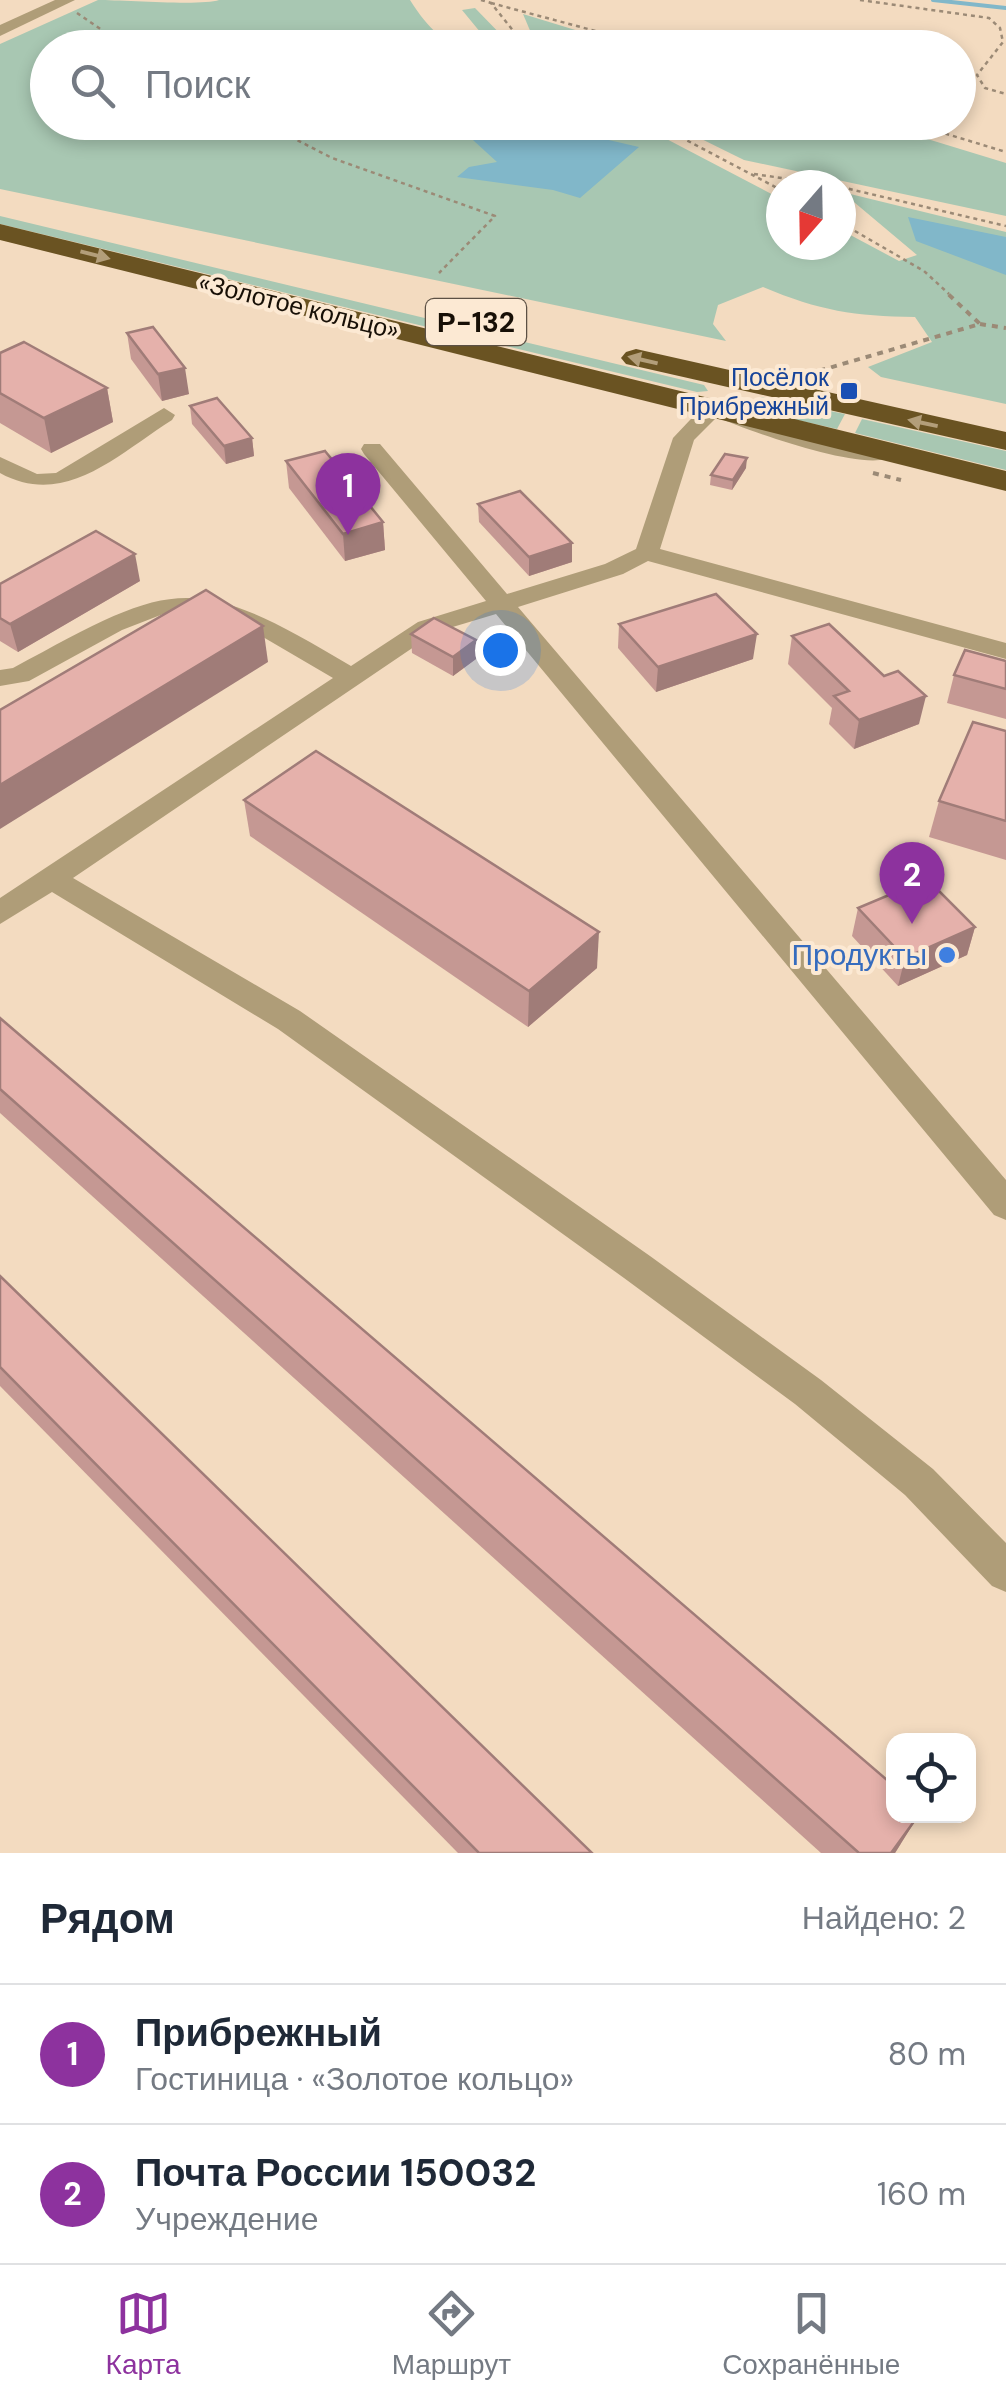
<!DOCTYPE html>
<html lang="ru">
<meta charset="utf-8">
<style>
:root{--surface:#fff;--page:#f6f6f7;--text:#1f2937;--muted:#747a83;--line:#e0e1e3;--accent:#8d329e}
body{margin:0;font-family:"DM Sans",sans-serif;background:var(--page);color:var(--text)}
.controls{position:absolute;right:30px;bottom:30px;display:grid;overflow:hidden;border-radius:20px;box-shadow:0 5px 15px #0003}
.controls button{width:90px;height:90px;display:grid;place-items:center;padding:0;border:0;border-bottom:2px solid var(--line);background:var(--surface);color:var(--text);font:50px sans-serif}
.compass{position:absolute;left:766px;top:170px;width:90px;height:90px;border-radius:50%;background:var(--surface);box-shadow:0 5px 15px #0003;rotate:200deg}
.you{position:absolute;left:500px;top:650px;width:35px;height:35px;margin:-25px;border:8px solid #fff;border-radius:50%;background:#1a73e8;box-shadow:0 0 0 15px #1a73e833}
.badge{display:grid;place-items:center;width:65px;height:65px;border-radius:50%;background:var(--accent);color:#fff;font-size:32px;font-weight:700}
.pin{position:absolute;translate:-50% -82px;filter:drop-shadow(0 2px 5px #0008)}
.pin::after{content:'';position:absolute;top:52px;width:35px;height:30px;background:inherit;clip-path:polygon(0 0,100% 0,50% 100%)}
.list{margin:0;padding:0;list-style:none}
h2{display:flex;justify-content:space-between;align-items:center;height:130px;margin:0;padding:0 40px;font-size:42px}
h2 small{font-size:32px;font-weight:400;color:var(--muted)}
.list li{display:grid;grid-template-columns:65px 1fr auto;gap:30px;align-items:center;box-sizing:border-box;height:140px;padding:0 40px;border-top:2px solid var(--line)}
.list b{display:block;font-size:38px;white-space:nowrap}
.list p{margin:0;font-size:32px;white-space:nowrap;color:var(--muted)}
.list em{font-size:32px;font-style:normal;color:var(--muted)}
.icon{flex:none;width:55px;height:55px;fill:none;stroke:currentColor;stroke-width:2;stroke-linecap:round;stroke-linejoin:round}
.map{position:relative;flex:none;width:1006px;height:1853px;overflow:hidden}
.search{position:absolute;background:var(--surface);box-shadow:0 5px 15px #0003;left:30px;right:30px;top:30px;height:110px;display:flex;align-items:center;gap:25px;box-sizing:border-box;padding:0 35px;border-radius:55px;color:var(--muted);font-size:38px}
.sheet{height:410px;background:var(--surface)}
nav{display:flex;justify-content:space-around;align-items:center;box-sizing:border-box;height:140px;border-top:2px solid var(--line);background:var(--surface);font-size:28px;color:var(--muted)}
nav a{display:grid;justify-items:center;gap:5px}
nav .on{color:var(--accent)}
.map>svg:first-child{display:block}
.green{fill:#a8c7b2}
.water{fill:#81b7c9}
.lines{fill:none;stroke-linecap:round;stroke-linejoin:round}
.stream{stroke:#81b7c9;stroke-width:4}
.path-far1{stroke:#9b8a76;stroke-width:2.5;stroke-dasharray:4 4;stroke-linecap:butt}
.path{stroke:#9b8a76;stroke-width:4;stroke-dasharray:6 6;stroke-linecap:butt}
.minor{fill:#af9d78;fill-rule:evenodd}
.highway{fill:#6a5322;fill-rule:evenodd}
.wall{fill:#c59893}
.shaded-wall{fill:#a07c78}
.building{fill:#e5b1ab;stroke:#a07c78;stroke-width:2.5}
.oneway{fill:#b39e7a}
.transit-dot{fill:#1a4fb4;stroke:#fce9d3;stroke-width:4}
.shop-dot{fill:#3f7fe0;stroke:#fce9d3;stroke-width:4}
.labels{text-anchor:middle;stroke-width:8;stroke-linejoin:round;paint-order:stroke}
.far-street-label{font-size:25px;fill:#170f06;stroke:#fce9d3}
.far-transit-label{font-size:25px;fill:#164399;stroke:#fce9d3;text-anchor:end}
.shield{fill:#fce9d3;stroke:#5c5044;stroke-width:2.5}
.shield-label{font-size:28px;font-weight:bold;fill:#170f06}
.shop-label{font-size:30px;fill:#366cbe;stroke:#fce9d3;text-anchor:end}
</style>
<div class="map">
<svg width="1006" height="1853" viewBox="0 0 1006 1853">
<rect width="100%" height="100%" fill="#f3dbc0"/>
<g class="green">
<path d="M98,0C123,0 202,6 219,0H410C432,34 447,49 490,44L462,10L475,8L513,47L48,48V122L636,123L781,199V245H841V230L899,261L917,255L842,192L1006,232V404L881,377L868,367L932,342L915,317C854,316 820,311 763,287L718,305L713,324L726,341L0,189V44Z"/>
<path d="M523,14L631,47H537Z"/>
<path d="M669,123H875L1006,163V216L744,160Z"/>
<path d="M0,216L704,385L708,391L697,392L0,224Z"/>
<path d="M761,397L845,414L837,429L756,411L753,403Z"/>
<path d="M862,419L1006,451V470L855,433Z"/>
</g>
<g class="water">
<path d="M430,122L535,123L639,147L580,198L553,190L457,177L469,167L497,162L462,130L426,125Z"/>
<path d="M908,217L1006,237V275L916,241Z"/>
</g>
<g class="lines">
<path class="stream" d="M933,0L1006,8"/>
<g class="path-far1">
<path d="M481,0L491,3L527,48"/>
<path d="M860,0L989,18L1000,28L1003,42L977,75L985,88L1006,94"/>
<path d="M491,3L659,48"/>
<path d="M77,13L128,48"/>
<path d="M262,122L332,158L495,216L439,273"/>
<path d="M652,122L781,190"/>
<path d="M907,122L1006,152"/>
<path d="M754,174L830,185"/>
<path d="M841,187L1006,226"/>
<path d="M841,223L924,271L949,294"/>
</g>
<g class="path">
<path d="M980,324L1006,328"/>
<path d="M808,374L980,324L946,292"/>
<path d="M873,473L901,480"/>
</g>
<g class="minor">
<path d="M55,0H75L0,36V25Z"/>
<path d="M714,402L804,434L883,448L894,455C872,476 746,430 717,417L694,440L660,549L1006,643V659L648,561L623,574L518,607L1006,1180V1220L994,1215L496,614L436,632L73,878L300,1011L650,1256L821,1380L933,1469L1006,1543V1592L992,1586L905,1495L795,1404L624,1278L278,1029L52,892L0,924V898L333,678L244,626L198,611H171L122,630L29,681L0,686V670L13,668C173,581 190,569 351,666L418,622L486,601L364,454L361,449L364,444H380L507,594L605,564L636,549L673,438L706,403Z"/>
<path d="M164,408L175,415L172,420C118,454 65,509 0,473V457L37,474L56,473Z"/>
</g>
<g class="highway">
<path d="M0,224L1006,471V491L0,240Z"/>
<path d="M636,349L1006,432V450L626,364L621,358L626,352Z"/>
</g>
</g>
<g class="wall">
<path d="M127,333L189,394L162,401L131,359Z"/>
<path d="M0,353L107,388L113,422L51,453L0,423Z"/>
<path d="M190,406L252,438L254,456L226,464L192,424Z"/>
<path d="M286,461L383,522L385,550L345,561L289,488Z"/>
<path d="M746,468L732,490L710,485L711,475Z"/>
<path d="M478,504L572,543V562L529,576L479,522Z"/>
<path d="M140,581L18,652L0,641V584Z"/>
<path d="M619,624L753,659L656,692L618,648Z"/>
<path d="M411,634L476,659L453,676L412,653Z"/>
<path d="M792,636L919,724L854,749L829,724L832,708L788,664Z"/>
<path d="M1006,661V719L947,703L954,675Z"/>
<path d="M1006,731V860L929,837L939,801Z"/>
<path d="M244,800L597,968L528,1027L250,836Z"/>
<path d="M858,908L975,927L967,955L898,986L852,936Z"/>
<path d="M0,1018L918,1816L895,1853H821L0,1113Z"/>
<path d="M0,1276L592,1853H458L0,1386Z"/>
</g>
<g class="shaded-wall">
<path d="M185,368L189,394L162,401L158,374Z"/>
<path d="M107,388L113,422L51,453L44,418Z"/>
<path d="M252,438L254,456L226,464L224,446Z"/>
<path d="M747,458L746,468L732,490L733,480Z"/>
<path d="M383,522L385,550L345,561L343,534Z"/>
<path d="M572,543V562L529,576V557Z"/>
<path d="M135,554L140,581L18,652L10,624Z"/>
<path d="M263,626L268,662L0,829V785Z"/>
<path d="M757,634L753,659L656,692L658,667Z"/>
<path d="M476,640V659L453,676V657Z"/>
<path d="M926,696L919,724L854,749L859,720Z"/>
<path d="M975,927L967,955L898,986L905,958Z"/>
<path d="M599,932L597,968L528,1027L529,991Z"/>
<path d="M918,1816L895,1853H891Z"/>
</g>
<g class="building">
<path d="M153,327L185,368L158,374L127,333Z"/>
<path d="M24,342L107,388L44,418L0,393V353Z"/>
<path d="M217,398L252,438L224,446L190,406Z"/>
<path d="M325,451L383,522L343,534L286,461Z"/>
<path d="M725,454L747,458L733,480L711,475Z"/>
<path d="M520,491L572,543L529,557L478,504Z"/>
<path d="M96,531L135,554L10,624L0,618V584Z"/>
<path d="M206,590L263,626L0,785V710Z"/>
<path d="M716,594L757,634L658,667L619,624Z"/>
<path d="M434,618L476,640L453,657L411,634Z"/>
<path d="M829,624L884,676L898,671L926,696L859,720L834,696L849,691L792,636Z"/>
<path d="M965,650L1006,661V689L954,675Z"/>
<path d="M973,722L1006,731V821L939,801Z"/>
<path d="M316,751L599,932L529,991L244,800Z"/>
<path d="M927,879L975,927L905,958L858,908Z"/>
<path d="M0,1018L894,1786V1816H918L891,1853H859L0,1089Z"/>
<path d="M0,1276L592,1853H479L0,1367Z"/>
</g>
<defs><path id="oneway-solid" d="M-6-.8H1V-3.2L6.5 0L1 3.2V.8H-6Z" transform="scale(2.5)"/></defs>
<g class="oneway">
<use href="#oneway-solid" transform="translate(95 255) rotate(14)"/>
<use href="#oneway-solid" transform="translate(643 360) rotate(-167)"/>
<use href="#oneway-solid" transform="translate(923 423) rotate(-168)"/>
</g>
<rect class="transit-dot" x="839" y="381" width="20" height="20" rx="5"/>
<circle class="shop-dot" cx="947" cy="955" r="10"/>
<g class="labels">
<g class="far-street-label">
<text transform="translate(299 306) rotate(14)" y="9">«Золотое кольцо»</text>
</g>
<g class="far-transit-label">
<text x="829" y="386">Посёлок<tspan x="829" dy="29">Прибрежный</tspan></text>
</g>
<rect class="shield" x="426" y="299" width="100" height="46" rx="8"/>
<g class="shield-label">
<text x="476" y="332">Р-132</text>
</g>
<g class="shop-label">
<text x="927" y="965">Продукты</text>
</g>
</g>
</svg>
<div class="controls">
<button><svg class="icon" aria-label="locate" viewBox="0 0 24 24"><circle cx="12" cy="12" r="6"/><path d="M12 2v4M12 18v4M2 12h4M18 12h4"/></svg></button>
</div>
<svg class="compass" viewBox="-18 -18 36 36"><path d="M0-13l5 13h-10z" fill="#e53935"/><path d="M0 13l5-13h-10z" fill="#747a83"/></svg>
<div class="you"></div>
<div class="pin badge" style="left:348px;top:535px">1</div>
<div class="pin badge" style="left:912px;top:924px">2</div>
<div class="search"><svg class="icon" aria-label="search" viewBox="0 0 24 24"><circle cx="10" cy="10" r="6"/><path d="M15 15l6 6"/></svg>Поиск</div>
</div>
<section class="sheet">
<h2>Рядом<small>Найдено: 2</small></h2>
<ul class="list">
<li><span class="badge">1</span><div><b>Прибрежный</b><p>Гостиница · «Золотое кольцо»</p></div><em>80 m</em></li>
<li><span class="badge">2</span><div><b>Почта России 150032</b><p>Учреждение</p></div><em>160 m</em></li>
</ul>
</section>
<nav>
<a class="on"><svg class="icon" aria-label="map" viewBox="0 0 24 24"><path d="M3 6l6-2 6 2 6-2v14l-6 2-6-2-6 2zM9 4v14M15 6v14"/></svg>Карта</a>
<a><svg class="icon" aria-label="directions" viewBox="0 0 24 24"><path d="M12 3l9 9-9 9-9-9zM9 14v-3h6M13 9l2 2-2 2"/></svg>Маршрут</a>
<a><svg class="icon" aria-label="saved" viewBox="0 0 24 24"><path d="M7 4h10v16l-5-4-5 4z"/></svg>Сохранённые</a>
</nav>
